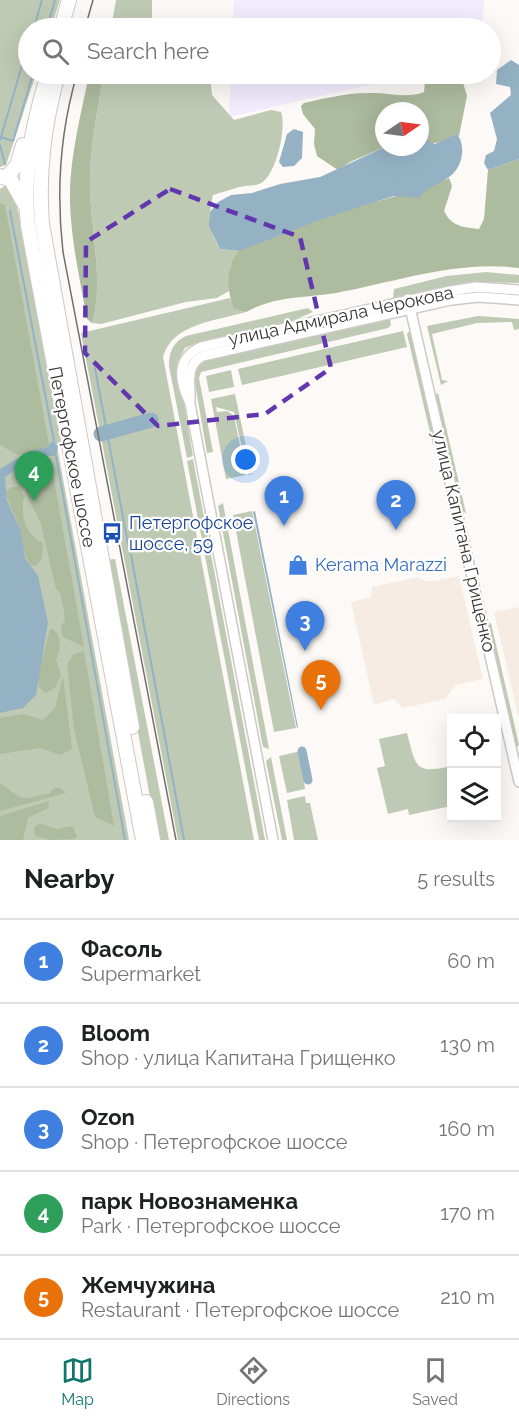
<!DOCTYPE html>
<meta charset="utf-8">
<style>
:root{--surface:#fff;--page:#f2f2f2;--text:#202124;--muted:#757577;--line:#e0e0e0;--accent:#0f766e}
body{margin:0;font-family:Raleway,sans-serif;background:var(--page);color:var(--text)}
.controls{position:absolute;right:18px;bottom:18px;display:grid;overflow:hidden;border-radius:0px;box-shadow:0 6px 24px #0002}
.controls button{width:54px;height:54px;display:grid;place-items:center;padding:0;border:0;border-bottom:2px solid var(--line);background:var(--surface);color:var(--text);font:30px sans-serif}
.compass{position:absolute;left:375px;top:102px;width:54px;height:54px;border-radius:50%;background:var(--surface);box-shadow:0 6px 24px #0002;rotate:77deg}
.you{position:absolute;left:246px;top:460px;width:21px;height:21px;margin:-15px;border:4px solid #fff;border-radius:50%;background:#1a73e8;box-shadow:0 0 0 9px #1a73e833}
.badge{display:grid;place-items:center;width:39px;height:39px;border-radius:50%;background:var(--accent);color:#fff;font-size:20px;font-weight:700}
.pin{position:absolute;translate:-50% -50px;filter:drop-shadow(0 2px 3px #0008)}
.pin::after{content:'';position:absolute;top:32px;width:21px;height:18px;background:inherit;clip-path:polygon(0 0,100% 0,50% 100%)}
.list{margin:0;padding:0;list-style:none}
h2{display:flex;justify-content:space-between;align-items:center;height:78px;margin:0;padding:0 24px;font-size:26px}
h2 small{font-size:20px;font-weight:400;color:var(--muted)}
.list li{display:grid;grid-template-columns:39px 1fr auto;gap:18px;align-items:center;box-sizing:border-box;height:84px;padding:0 24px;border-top:2px solid var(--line)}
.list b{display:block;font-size:22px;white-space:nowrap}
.list p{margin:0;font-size:20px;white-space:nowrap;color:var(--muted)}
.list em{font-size:20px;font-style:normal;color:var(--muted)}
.icon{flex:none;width:33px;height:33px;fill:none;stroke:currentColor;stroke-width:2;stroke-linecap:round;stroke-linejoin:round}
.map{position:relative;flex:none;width:519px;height:840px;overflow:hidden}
.search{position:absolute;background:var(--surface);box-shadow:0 6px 24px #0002;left:18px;right:18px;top:18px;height:66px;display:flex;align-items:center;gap:15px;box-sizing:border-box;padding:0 21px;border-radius:33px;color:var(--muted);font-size:22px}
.sheet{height:498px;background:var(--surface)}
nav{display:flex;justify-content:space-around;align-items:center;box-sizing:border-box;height:84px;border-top:2px solid var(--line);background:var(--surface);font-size:16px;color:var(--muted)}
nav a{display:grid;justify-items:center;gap:3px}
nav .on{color:var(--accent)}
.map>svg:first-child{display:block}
.industrial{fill:#f3ecfd}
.built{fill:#f6ece4}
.green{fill:#bfcab4}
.forest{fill:#adbb9f}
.water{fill:#95b2c5}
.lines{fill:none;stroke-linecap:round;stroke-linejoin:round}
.stream{stroke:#95b2c5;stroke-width:2}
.canal{stroke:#95b2c5;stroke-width:9}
.river{stroke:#95b2c5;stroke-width:15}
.minor-casing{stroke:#ccc9c6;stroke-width:12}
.primary-casing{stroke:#ccc9c6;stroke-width:16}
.minor{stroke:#fff;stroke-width:9}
.primary{stroke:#fff;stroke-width:14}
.tram{stroke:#72716f;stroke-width:1.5}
.marked{fill:none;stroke:#6037af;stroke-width:4.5;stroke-dasharray:12 8;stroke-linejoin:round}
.labels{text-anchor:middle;stroke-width:4.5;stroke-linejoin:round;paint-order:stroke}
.street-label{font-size:18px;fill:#373635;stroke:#fff}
.transit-label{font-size:18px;fill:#164399;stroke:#fff;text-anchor:start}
.shop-label{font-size:18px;fill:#366cbe;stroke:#fff;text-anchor:start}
</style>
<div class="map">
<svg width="519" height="840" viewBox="0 0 519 840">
<rect width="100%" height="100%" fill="#fcf9f6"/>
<g class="industrial">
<path d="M234,0H482L484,1L482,28H233Z"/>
<path d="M231,74H418L229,117Z"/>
</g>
<g class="built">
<path d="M459,576L483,679L456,685L445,699L403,708L394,699L374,705L351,602L371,597L372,587L418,577L426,581H435Z"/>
<path d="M519,607V719L494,612Z"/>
</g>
<g class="green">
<path d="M0,0H60L51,28H28V74H36L6,165L0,167Z"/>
<path d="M116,0H152V25L156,28H111Z"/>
<path d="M103,74H210L212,95L234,120L271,110L281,112C287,127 276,178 259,184C255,186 249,185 245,186C234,188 224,192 213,195C208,219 208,227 220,249L239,251L230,267L229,291L217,298L186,302L101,324L92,323C104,284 91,229 90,189C89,149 98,112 103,74Z"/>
<path d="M8,184L13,190L32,271L65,443L57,446L129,840H0V189Z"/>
<path d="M486,272L519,275V283L468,282L393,298L394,289L447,276Z"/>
<path d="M230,298L235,309L246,312C217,321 172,323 163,357L254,840H178L81,333Z"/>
<path d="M308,308L313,312L290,322L194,344L185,348L177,363L193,456L187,458L169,366C169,352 173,342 186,336Z"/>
<path d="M478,316L519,319V329L514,330L512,322L477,323L432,334L442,380L448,381L441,385L427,326Z"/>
<path d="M390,318L391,325L388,328L201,372L199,378L213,452L207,453L194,378L195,368L201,362Z"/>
<path d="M411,329L436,441L433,445L407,334Z"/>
<path d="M403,331L407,347L242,385L238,369Z"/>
<path d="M231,370L234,387L209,392L206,376Z"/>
<path d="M438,393L466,513L461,511L435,396Z"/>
<path d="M235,394L252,474L248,475L234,412L216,407L217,412L227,411L234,416L246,475L226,479L211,399Z"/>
<path d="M193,459L265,840H259L187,461Z"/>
<path d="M223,503L269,749L263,747L218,506Z"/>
<path d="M252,511L296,728L274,732L233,515Z"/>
<path d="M115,559L169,840H158L106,560Z"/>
<path d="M491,623L519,745L516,749L487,624Z"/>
<path d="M407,733C416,766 414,775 451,766V806L409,815L408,809L388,814L377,768L385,766L379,739Z"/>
<path d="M301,751L307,781H304L305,789L287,793L279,756Z"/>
<path d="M271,757L287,840H282L266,761Z"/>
<path d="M305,796L306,803H310L318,840H294L287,800Z"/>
</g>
<g class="forest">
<path d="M89,74H103C98,112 89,149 90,189C91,229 104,285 92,323L87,319C80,280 71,241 70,201C69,159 81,115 89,74Z"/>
<path d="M443,74L461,76L467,96L459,136L456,135L447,141L429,144L420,137V111H384L385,147L350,162L338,170L317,156L314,144L315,129L303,114L301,106L304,103C326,98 347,93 369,93C388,92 407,99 424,92L425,81L430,76Z"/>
<path d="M519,159V268C458,260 395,282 336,293C304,298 275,296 246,312L234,309C227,291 225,269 238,252C254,234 404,194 435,185L449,178L452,186L444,211C452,227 463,227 479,229L484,219L488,170Z"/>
<path d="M0,203L5,205L49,444L45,448L18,455L0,445Z"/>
<path d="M50,458L84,647L63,637L61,625L65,621L64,610L60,592L56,589L41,524L26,493V474L30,466L35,461Z"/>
<path d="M12,487H18L24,496C20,516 25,534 43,543L42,558L36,566H32C22,554 24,546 21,531C17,517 8,506 6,491Z"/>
<path d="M50,629H53C62,636 61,650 56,660L61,675L55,688L45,693L39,687L38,675Z"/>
<path d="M84,651L114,826L95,817L74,729L67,664L74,654Z"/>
<path d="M63,676L72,749L60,755L41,748L0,754V718L24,714L43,720L55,708Z"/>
<path d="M0,783C8,787 15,797 25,798C33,799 41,793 49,794L54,788H60L66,793L0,811Z"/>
<path d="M49,801L48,808L28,818L23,840H0V816Z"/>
<path d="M39,823L57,829L73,826L77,837L73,839L51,840L35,836L34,828Z"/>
</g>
<g class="water">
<path d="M511,60L519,65V159L488,170L484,163L486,155L494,151L497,139L490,113L511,95L510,87L496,84L497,70Z"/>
<path d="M294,129L303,132L302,158L294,166L283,167L279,162L287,134Z"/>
<path d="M457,134C467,147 462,168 449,177C438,186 427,186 419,198L394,196L322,219L239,251L220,249L209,226L210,212L218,202L231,195L252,193L280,184L320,177L385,147H420V137L435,144Z"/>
<path d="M54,440L56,445L59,443L56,456C34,454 23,464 5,477L7,501L21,531L25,558L38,576L48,622L36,695L23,708L0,713V469L30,451L45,448Z"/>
<path d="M255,511L298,727L297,728L253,512Z"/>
</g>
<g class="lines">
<g class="stream">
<path d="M34,28L42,0"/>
<path d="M47,28L55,0"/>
<path d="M0,137L13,141L33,74"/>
<path d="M0,140L28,45"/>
<path d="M0,145L5,164"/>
<path d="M10,211L54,441"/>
<path d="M94,363L128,544"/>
<path d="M56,456L125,840"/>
<path d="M131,555L184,840"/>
</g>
<path class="canal" d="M302,751L308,780"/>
<path class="river" d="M101,434L151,420"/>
<g class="minor-casing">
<g id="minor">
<path d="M408,299L519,782"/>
<path d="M189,401C179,380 176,358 201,347L450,291L476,287L519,290"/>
<path d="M273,840L190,404C191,386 184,365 203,356L451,300L478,297L519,300"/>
</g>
</g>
<g class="primary-casing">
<g id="primary">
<path d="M61,28L69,0"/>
<path d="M48,74C33,124 22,173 28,226L143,840"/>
<path d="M58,74C44,125 38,171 42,224L132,727"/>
<path d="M10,173L17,165L23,145"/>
<path d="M0,176L11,180L25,205"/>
<path d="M146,802L153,840"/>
</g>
</g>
<use href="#minor" class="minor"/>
<use href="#primary" class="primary"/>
<g class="tram">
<path d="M85,28L93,0"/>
<path d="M77,74C60,132 56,191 63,252L176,840"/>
</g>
</g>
<path class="marked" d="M170,189L300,237L331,368L265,414L158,426L85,353L86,242Z"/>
<defs>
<g id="bus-bare" transform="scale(1.62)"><path d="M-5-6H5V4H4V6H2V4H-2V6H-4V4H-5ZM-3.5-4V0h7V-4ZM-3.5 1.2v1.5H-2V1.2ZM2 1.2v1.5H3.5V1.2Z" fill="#1a4fb4" stroke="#fff" stroke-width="2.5" paint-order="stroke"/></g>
<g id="shop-bare" transform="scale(1.62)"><path d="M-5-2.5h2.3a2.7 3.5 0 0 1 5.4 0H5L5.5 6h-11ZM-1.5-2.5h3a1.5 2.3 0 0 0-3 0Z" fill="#3f7fe0" stroke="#fff" stroke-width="2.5" paint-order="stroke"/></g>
</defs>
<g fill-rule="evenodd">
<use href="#bus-bare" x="112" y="533"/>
<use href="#shop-bare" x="298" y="565"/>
</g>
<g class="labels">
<g class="street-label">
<text transform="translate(341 316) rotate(-12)" y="6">улица Адмирала Черокова</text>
<text transform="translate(72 457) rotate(79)" y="6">Петергофское шоссе</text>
<text transform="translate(464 541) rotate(77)" y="6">улица Капитана Грищенко</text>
</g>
<g class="transit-label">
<text x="129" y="529">Петергофское<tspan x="129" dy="21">шоссе, 59</tspan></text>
</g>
<g class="shop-label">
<text x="315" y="571">Kerama Marazzi</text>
</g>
</g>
</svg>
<div class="controls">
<button><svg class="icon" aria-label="locate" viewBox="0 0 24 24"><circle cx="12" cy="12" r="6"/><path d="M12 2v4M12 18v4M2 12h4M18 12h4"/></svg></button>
<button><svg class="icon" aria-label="layers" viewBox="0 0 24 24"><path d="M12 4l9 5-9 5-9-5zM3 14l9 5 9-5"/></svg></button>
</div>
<svg class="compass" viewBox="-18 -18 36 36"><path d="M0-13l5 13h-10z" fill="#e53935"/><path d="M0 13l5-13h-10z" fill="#757577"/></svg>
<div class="you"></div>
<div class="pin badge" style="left:284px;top:526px;background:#3f7fe0">1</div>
<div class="pin badge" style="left:396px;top:530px;background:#3f7fe0">2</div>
<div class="pin badge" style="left:305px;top:651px;background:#3f7fe0">3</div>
<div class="pin badge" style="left:34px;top:501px;background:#2e9e5b">4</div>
<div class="pin badge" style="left:321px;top:710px;background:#e8710a">5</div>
<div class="search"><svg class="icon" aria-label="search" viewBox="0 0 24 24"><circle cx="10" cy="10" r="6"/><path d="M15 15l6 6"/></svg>Search here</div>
</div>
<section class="sheet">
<h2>Nearby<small>5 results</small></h2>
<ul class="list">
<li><span class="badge" style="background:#3f7fe0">1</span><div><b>Фасоль</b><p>Supermarket</p></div><em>60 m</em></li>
<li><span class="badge" style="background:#3f7fe0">2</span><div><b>Bloom</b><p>Shop · улица Капитана Грищенко</p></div><em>130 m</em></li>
<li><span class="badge" style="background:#3f7fe0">3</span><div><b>Ozon</b><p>Shop · Петергофское шоссе</p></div><em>160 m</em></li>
<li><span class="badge" style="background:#2e9e5b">4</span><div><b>парк Новознаменка</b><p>Park · Петергофское шоссе</p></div><em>170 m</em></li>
<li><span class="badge" style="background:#e8710a">5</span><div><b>Жемчужина</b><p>Restaurant · Петергофское шоссе</p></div><em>210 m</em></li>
</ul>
</section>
<nav>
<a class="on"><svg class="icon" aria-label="map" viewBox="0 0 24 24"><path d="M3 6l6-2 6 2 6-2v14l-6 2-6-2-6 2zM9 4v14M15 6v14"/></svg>Map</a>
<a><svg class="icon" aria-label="directions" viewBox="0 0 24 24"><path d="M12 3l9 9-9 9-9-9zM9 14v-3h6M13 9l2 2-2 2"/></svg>Directions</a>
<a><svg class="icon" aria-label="saved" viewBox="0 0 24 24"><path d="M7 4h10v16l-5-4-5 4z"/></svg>Saved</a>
</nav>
